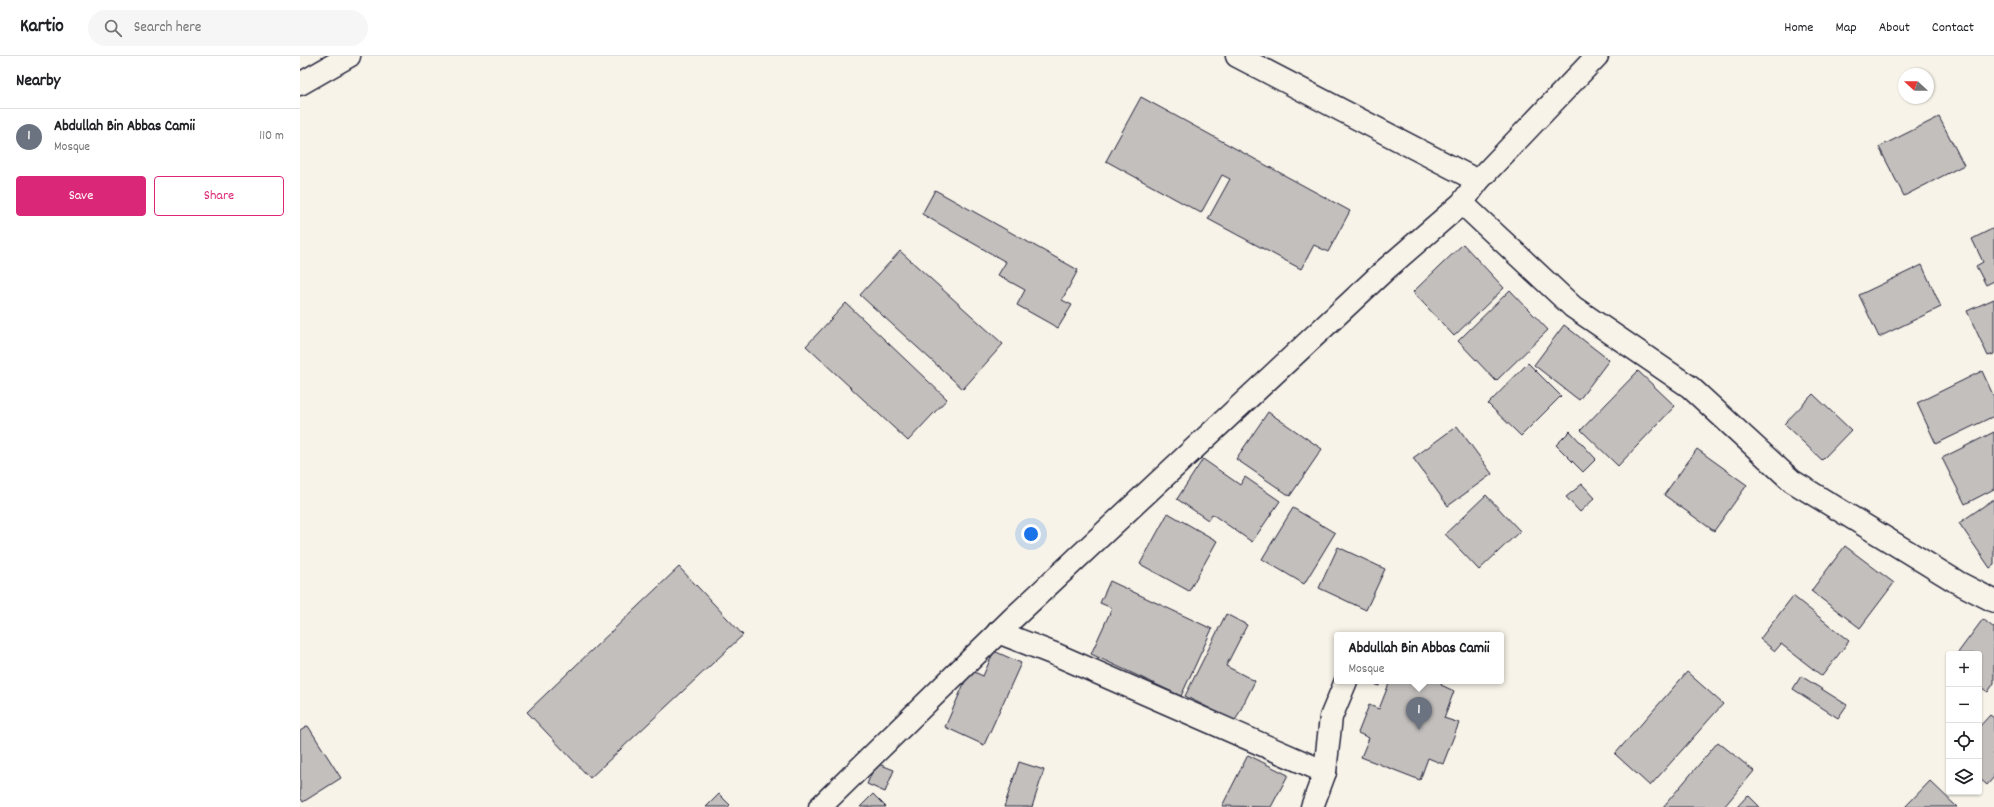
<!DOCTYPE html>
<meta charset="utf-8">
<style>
:root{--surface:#fff;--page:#f6f6f6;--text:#202124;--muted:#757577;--line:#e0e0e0;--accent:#db2777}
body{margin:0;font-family:Dekko,sans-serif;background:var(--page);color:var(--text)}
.controls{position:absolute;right:12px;bottom:12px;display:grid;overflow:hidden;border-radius:4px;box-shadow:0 1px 3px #0004}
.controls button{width:36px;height:36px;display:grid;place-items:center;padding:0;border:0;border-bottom:1px solid var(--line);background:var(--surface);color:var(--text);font:20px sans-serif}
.compass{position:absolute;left:1598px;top:12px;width:36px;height:36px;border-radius:50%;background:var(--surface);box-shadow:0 1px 3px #0004;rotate:291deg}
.you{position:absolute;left:731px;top:478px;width:14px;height:14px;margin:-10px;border:3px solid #fff;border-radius:50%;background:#1a73e8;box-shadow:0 0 0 6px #1a73e833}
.badge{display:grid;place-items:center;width:26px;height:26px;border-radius:50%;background:var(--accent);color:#fff;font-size:13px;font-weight:700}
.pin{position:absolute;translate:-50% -33px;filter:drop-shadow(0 1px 2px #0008)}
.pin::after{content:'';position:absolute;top:21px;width:14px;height:12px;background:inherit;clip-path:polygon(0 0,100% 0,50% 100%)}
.popup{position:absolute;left:1034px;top:576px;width:170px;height:52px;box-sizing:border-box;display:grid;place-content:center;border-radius:4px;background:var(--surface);filter:drop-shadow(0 1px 3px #0005);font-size:13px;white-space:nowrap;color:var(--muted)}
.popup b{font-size:15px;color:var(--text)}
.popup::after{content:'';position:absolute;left:50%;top:100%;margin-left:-8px;border:8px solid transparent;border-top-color:var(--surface)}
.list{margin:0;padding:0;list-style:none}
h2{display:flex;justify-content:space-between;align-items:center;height:52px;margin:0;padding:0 16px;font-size:17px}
h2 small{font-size:13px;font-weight:400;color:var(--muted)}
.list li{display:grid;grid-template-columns:26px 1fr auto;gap:12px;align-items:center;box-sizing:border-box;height:56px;padding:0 16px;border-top:1px solid var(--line)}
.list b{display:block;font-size:15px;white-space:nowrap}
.list p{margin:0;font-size:13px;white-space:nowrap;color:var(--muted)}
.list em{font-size:13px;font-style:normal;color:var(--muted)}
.actions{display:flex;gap:8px;padding:12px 16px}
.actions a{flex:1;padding:9px 0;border:1px solid var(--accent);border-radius:4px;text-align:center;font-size:14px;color:var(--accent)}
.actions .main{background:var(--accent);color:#fff}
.icon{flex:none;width:22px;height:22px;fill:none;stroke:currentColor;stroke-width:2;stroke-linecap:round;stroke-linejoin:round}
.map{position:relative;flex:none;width:1694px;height:751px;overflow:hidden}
header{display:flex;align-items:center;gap:24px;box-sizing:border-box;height:56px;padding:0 20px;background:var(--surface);border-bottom:1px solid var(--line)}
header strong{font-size:19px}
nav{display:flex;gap:22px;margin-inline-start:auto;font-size:14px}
.search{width:280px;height:36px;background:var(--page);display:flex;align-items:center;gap:10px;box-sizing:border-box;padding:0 14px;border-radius:22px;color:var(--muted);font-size:15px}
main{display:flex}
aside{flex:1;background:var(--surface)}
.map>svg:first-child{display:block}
.building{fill:#c2bfbd;stroke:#22223b}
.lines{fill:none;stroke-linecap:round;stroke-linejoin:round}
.street-casing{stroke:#22223b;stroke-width:25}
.secondary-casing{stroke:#22223b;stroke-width:25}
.street{stroke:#f7f3e8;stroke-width:22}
.secondary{stroke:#f7f3e8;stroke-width:22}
</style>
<header>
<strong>Kartio</strong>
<div class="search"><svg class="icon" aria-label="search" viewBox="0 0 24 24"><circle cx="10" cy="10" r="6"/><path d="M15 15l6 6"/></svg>Search here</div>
<nav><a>Home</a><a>Map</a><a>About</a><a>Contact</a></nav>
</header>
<main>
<aside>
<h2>Nearby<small></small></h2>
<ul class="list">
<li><span class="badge" style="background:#6b7280">1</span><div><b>Abdullah Bin Abbas Camii</b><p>Mosque</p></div><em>110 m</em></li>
</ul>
<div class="actions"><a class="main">Save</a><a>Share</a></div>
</aside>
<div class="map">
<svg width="1694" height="751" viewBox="0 0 1694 751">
<rect width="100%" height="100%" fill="#f7f3e8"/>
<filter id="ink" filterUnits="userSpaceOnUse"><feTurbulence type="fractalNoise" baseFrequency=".025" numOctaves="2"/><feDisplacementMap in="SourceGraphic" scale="8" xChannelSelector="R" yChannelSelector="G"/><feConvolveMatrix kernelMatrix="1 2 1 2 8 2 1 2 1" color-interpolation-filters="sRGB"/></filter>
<g filter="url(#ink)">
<g class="building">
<path d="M841,41L1050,155L1028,196L1014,189L1001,213L908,163L930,123L922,119L901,157L806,105Z"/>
<path d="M1639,61L1664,109L1604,140L1579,91Z"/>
<path d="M635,134L778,214L762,244L772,249L758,272L717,249L725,234L698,219L706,206L622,158Z"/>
<path d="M1694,172V225L1686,229L1676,210L1683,206L1672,183Z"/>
<path d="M1163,188L1204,232L1154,280L1113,236Z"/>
<path d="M600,195L703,288L663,333L560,239Z"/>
<path d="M1622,209L1641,251L1579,281L1559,239Z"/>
<path d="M1210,234L1248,274L1196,325L1158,285Z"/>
<path d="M1694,243V298L1688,300L1667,255Z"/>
<path d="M546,247L647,343L608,385L506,290Z"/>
<path d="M1264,269L1309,304L1279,344L1234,309Z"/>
<path d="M1228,307L1261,340L1221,380L1188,348Z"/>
<path d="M1338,315L1375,350L1318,410L1281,374Z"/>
<path d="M1682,315L1694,341V360L1636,388L1617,347Z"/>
<path d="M1513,338L1551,374L1522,404L1484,368Z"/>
<path d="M968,356L1022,393L990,440L936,403Z"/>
<path d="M1157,370L1192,418L1148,450L1113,402Z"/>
<path d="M1270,375L1296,403L1283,416L1256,389Z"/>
<path d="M1694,376V433L1665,448L1642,402Z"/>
<path d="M1397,393L1447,429L1414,475L1364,439Z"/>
<path d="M903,403L940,429L945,421L980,445L952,486L912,458L908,464L877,443Z"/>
<path d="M1282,428L1295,442L1280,456L1266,441Z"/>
<path d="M1186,439L1220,475L1179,514L1145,478Z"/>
<path d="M1694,443V509L1690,512L1659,467Z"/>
<path d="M993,452L1035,477L1004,528L962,503Z"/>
<path d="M868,457L917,485L889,535L840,508Z"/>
<path d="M1545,490L1594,527L1560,572L1511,535Z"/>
<path d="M1038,491L1085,513L1066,554L1019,532Z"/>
<path d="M379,511L443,579L290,722L227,656Z"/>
<path d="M810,525L912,573L881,640L791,598L812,552L800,547Z"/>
<path d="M1493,540L1549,585L1522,620L1481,588L1475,595L1460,583Z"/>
<path d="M926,558L947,569L926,610L955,625L935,665L885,640Z"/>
<path d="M1683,563L1694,572V627L1688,636L1679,630V598H1657Z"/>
<path d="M694,595L721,607L684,689L645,671L670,614L683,620Z"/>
<path d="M1387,616L1423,648L1350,730L1315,698Z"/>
<path d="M1501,620L1547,649L1538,662L1493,633Z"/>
<path d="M1068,625H1081L1079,630Z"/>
<path d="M1090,625H1142L1141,629L1154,635L1144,662L1159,667L1143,708L1128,702L1120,724L1061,701L1069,682L1058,677L1069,649L1079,653Z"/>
<path d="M1690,659L1694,662V721L1687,729L1679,722V671Z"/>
<path d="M8,670L41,722L3,746L0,741V675Z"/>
<path d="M1418,686L1454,715L1424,751H1363Z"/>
<path d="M948,699L988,719L971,751L922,750Z"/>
<path d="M719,706L744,714L732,751H704Z"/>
<path d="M576,707L594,714L585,736L567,728Z"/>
<path d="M1630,725L1657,751H1605Z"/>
<path d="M419,738L430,749L428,751H406Z"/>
<path d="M573,738L586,751H560Z"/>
<path d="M1448,739L1460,751H1437Z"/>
</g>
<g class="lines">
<g class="street-casing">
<g id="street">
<path d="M937,0L1178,125"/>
<path d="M0,28L49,0"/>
<path d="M1162,147L1273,251L1390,331L1492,425L1657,526L1694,545"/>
<path d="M698,576L757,599L1025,716"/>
<path d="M1012,751L1025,716L1031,661L1046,625"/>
</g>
</g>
<g class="secondary-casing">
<path id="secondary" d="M520,751L711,564L1086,213L1162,147L1178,125L1297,0"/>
</g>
<use href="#street" class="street"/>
<use href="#secondary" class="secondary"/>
</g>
</g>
</svg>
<div class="controls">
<button>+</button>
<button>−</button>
<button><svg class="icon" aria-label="locate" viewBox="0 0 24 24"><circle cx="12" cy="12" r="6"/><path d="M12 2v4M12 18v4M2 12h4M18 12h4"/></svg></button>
<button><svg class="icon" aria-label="layers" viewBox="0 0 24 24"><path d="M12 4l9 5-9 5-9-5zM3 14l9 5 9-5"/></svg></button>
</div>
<svg class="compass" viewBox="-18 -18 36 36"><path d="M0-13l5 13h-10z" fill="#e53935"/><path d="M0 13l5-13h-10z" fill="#757577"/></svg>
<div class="you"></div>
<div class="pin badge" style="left:1119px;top:674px;background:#6b7280">1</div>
<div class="popup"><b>Abdullah Bin Abbas Camii</b>Mosque</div>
</div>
</main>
